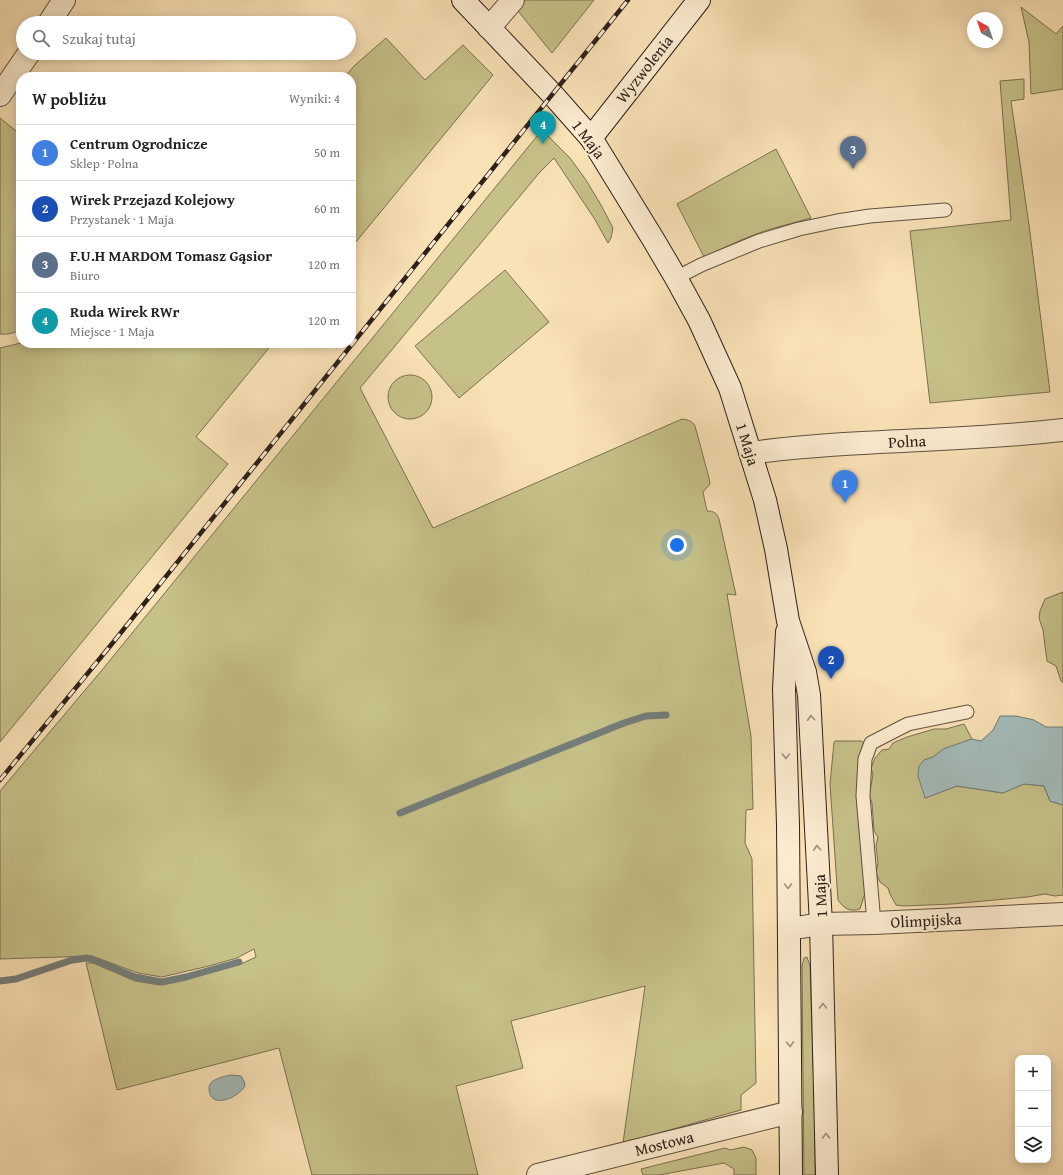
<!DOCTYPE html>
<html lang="pl">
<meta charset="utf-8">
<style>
:root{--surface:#fff;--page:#f6f6f6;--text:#222;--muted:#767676;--line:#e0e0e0;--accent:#0b8043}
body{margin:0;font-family:"Gentium Book Plus",serif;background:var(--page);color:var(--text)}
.controls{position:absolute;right:12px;bottom:12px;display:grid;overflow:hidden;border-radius:8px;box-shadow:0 2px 10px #0003}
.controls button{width:36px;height:36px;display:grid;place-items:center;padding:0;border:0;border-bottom:1px solid var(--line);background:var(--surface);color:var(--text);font:20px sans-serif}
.compass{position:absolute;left:967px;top:12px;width:36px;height:36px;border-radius:50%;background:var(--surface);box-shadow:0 2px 10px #0003;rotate:320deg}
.you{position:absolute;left:677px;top:545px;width:14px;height:14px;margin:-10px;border:3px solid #fff;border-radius:50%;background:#1a73e8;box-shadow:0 0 0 6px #1a73e833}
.badge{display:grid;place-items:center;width:26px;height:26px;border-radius:50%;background:var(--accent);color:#fff;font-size:13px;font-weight:700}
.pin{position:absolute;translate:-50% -33px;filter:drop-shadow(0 1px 2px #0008)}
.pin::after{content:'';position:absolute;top:21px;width:14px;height:12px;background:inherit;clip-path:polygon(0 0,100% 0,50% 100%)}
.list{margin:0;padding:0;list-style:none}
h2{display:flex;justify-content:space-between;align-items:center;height:52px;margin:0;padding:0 16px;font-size:17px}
h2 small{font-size:13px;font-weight:400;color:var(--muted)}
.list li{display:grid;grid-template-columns:26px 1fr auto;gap:12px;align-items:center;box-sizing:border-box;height:56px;padding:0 16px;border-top:1px solid var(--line)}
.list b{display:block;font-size:15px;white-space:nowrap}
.list p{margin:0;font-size:13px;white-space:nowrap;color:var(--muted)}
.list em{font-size:13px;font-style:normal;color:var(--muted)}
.icon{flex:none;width:22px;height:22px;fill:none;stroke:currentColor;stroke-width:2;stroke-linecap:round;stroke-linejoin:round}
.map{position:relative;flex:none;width:1063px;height:1175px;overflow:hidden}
.search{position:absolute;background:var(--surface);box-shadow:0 2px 10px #0003;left:16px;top:16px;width:340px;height:44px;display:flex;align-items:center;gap:10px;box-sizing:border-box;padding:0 14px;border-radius:22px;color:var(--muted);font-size:15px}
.panel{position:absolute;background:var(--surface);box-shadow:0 2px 10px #0003;left:16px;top:72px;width:340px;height:276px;border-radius:16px}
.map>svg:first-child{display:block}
.green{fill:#c6c189;stroke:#7a7051}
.water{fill:#a3bbb9;stroke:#747d79}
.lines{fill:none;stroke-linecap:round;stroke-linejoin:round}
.stream{stroke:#747d79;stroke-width:7}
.lane-casing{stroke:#605040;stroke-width:15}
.street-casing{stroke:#605040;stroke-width:24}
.secondary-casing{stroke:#2d2019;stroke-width:24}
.lane{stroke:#fcecd0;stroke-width:13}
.street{stroke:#fcecd0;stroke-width:22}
.secondary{stroke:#fcecd0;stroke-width:22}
.rail-casing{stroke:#2d2019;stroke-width:4.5}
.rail{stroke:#fcecd0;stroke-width:3;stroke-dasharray:9;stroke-linecap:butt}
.oneway{stroke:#9f907e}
.labels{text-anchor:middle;stroke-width:4;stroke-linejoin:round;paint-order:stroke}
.street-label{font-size:16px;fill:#2d2019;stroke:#fcecd0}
</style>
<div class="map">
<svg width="1063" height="1175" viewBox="0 0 1063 1175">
<rect width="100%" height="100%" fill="#fae2b7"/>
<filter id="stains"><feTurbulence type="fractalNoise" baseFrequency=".005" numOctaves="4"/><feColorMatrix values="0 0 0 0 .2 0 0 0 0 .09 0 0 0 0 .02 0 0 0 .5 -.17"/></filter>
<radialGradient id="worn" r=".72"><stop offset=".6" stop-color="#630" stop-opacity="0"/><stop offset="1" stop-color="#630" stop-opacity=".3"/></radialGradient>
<g class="green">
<path d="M518,0H594L552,53L518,11Z"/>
<path d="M1021,7L1056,34L1063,26V89L1031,94L1029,42Z"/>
<path d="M386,38L425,80L463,45L493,75L351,248V77H345L354,66Z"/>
<path d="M1024,79V99L1011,101L1029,225L1050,392L930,403L910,231L1011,220L1000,81Z"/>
<path d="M0,118L21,135V329C15,333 7,335 0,334Z"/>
<path d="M542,130L570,158L586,180L601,205L613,228L611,238L608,243L594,218L554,158L540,172L360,388L433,528L682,419C689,420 692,421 695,426L709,478L710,484L703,492L707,511C714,511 717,513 719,519L736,595L727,594L751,736L753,809L746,810L745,843L752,859L756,1083L741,1095V1110L623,1143L645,986L511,1021L523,1068L456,1086L478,1175H312L279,1048L117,1090L86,963H93L135,981L160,985L241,964L256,957L254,949L237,958L209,966L162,977L138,973L92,956L0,959V791L102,670Z"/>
<path d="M776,149L811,218L767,230L741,240L704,257L677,204Z"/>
<path d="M505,270L549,322L459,398L415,346Z"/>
<path d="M21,343H273L196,437L228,464L0,742V348Z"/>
<circle cx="410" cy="397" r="22"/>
<path d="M1063,592V683L1061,681L1056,666L1047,661L1043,630L1039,618L1040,611L1045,599Z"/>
<path d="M964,724L972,739L944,749L933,757L924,760L925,798L957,786L1003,793L1024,784L1044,786L1050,801L1063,805V895L1055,896L1045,894L1027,897L952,904L904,906L896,905L890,894L888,888L880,882L876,873L878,863L876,846L878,837L874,831L872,803L869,796L873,775L871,768L875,758L882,750L889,749L893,743L907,737L934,729H946Z"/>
<path d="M835,741H861L865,743C852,762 859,808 861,831C863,852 864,872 865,893L860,909C850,912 844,909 838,900L830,784L834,742Z"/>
<path d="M807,957L810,966L815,1122V1175H804L802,966L804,958Z"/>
<path d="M744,1147L752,1150L756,1158V1175H734V1169L724,1163L659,1175H643L641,1169L725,1148L730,1150Z"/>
</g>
<g class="water">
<path d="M1000,716H1016L1034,720L1046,727H1063V805L1050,801L1044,786L1024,784L1003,793L957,786L925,798L918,776L919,766L924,760L933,757L943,749L972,739L981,741L993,730Z"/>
<path d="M231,1075L241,1076L244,1081L245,1086C238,1098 210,1110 209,1089C209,1086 210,1083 213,1081C218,1078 225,1076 231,1075Z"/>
</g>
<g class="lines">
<g class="stream">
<path d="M400,813L624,723L646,716L666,715"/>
<path d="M0,981L16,979L72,960L87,958L97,961L135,977L162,982L186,977L239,962"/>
</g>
<g class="lane-casing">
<g id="lane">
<path d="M676,278L701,265L759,241L799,229L837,221L870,216L945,210"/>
<path d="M874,923L863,796L865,759L871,743L908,724L967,712"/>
</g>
</g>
<g class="street-casing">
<g id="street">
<path d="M49,23L64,0"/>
<path d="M489,28L513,0"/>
<path d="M0,95L29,53"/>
<path d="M750,453C854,439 959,442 1063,430"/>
<path d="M789,929L821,924L874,923L1063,914"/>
<path d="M538,1175L791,1112"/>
</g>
</g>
<g class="secondary-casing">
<g id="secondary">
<path d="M463,0L553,95L591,138L653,239L676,278L699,320L730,388L765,500L776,549L788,621L805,672L809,695L821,924L827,1175"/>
<path d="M591,138L699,0"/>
<path d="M787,632L784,689L788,825L791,1175"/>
</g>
</g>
<use href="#lane" class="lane"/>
<use href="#street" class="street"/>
<use href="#secondary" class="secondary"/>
<g class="rail-casing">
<path id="rail" d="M0,780L111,645L628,0"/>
</g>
<use href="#rail" class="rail"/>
</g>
<defs><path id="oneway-chevron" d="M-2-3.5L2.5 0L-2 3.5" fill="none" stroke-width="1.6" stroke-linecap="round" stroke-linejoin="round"/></defs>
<g class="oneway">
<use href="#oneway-chevron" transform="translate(811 718) rotate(-94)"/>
<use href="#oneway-chevron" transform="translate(786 756) rotate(88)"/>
<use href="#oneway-chevron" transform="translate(817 848) rotate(-93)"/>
<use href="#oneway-chevron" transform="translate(788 886) rotate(89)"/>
<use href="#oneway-chevron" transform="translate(823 1006) rotate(-91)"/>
<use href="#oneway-chevron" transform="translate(790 1044) rotate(89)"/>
<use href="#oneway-chevron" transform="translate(826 1136) rotate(-91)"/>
</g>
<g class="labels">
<g class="street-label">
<text transform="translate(644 69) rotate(-52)" y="6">Wyzwolenia</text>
<text transform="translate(589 139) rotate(53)" y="6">1 Maja</text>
<text transform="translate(907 441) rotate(-3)" y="6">Polna</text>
<text transform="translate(748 444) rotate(73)" y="6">1 Maja</text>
<text transform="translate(820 896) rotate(-93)" y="6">1 Maja</text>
<text transform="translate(926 920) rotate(-3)" y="6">Olimpijska</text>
<text transform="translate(664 1143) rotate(-14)" y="6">Mostowa</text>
</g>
</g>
<rect width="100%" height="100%" filter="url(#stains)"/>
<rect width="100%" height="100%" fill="url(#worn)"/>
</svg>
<div class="controls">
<button>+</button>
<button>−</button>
<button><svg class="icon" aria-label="layers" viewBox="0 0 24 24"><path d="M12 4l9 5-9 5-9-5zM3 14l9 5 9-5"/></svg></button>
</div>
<svg class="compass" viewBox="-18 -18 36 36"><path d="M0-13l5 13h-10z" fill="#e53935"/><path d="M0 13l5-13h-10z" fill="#767676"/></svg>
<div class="you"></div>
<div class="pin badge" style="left:845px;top:503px;background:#3f7fe0">1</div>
<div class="pin badge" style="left:831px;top:679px;background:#1a4fb4">2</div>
<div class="pin badge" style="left:853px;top:169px;background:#5c6f8a">3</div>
<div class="pin badge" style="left:543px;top:144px;background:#0f9aa8">4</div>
<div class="search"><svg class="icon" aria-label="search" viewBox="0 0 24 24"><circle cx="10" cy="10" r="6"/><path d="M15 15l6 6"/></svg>Szukaj tutaj</div>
<section class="panel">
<h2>W pobliżu<small>Wyniki: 4</small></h2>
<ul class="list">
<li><span class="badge" style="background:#3f7fe0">1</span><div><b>Centrum Ogrodnicze</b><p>Sklep · Polna</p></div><em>50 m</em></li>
<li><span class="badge" style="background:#1a4fb4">2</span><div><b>Wirek Przejazd Kolejowy</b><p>Przystanek · 1 Maja</p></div><em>60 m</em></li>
<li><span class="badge" style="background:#5c6f8a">3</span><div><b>F.U.H MARDOM Tomasz Gąsior</b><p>Biuro</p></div><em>120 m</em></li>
<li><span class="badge" style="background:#0f9aa8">4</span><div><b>Ruda Wirek RWr</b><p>Miejsce · 1 Maja</p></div><em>120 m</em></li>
</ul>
</section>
</div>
